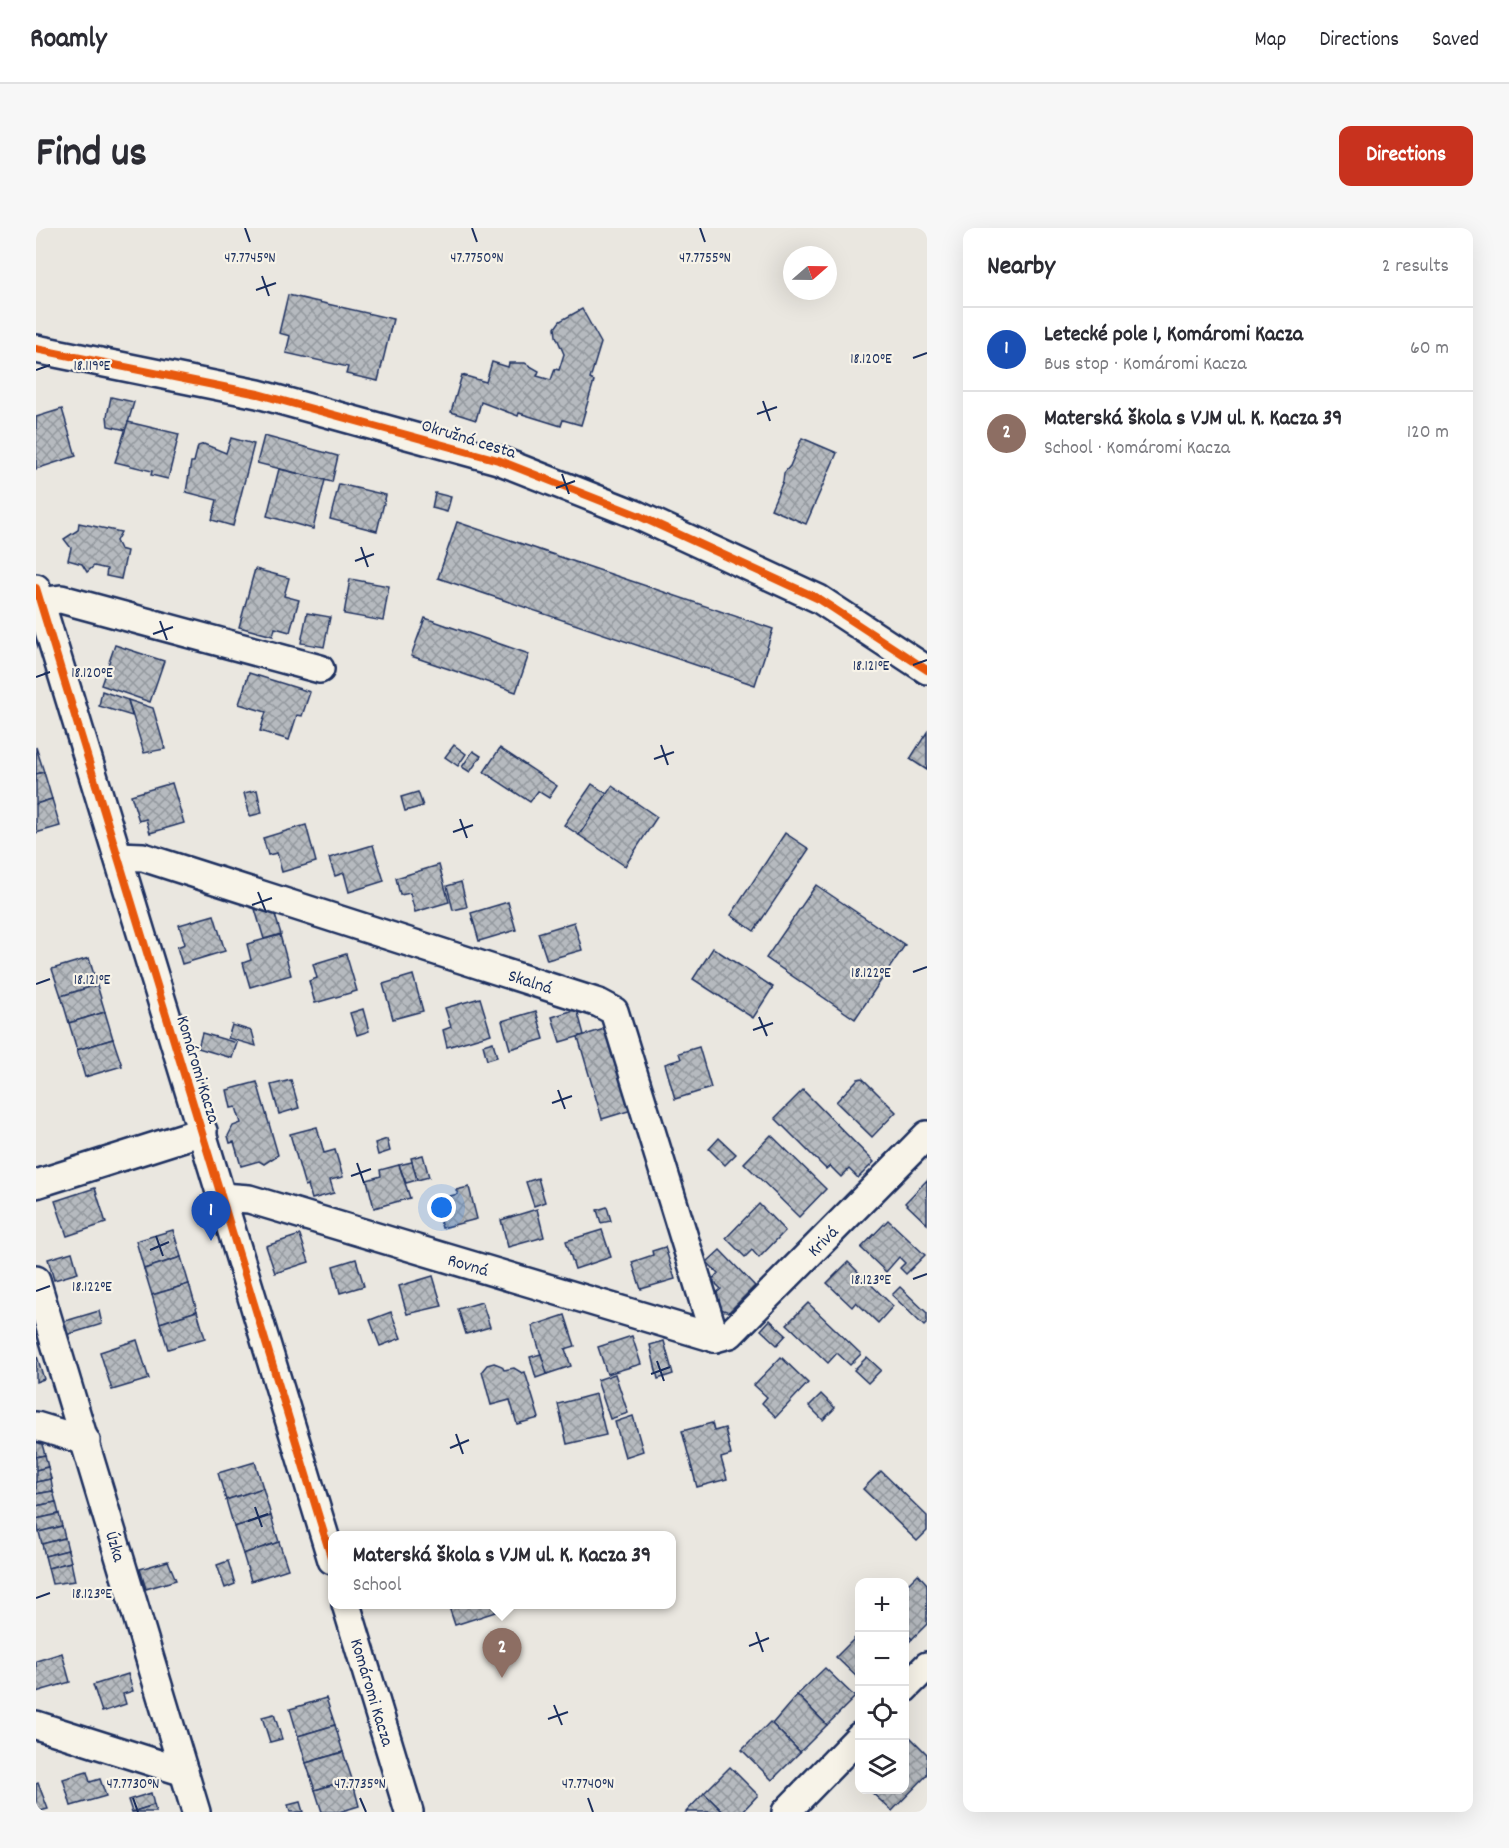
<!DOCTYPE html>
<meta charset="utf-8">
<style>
:root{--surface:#fff;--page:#f7f7f7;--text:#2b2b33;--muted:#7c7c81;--line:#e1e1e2;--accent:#c8321e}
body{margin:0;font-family:Dekko,sans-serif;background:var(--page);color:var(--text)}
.controls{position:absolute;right:18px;bottom:18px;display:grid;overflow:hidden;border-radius:12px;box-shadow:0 6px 24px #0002}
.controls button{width:54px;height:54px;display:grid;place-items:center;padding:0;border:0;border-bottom:2px solid var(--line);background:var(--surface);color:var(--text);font:30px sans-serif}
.compass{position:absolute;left:747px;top:18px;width:54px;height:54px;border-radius:50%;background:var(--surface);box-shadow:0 6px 24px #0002;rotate:70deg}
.you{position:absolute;left:406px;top:980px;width:21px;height:21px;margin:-15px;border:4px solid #fff;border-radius:50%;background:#1a73e8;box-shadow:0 0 0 9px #1a73e833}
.badge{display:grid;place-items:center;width:39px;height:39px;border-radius:50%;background:var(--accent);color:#fff;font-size:20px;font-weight:700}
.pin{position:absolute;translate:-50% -50px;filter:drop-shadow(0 2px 3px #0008)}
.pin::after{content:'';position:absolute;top:32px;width:21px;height:18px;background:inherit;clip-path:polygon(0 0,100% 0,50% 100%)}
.popup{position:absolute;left:292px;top:1303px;width:348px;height:78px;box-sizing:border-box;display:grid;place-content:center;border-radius:12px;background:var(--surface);filter:drop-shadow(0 2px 4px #0005);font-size:20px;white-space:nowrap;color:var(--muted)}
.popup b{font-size:22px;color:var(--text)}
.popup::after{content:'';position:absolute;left:50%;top:100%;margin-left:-12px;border:12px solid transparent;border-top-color:var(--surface)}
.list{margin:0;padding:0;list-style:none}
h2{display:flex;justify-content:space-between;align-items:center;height:78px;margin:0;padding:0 24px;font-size:26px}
h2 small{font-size:20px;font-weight:400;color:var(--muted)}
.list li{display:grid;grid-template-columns:39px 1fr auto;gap:18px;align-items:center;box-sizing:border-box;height:84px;padding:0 24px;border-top:2px solid var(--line)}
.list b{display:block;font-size:22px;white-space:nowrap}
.list p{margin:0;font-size:20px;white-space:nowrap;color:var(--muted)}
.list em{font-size:20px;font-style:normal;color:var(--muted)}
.icon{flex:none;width:33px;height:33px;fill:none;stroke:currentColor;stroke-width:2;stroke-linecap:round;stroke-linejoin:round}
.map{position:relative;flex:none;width:891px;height:1584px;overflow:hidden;border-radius:12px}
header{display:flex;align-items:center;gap:36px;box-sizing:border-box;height:84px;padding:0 30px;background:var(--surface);border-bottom:2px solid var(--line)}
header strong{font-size:28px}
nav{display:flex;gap:33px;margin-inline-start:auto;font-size:21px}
.intro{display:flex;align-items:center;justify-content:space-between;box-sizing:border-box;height:144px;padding:0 36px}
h1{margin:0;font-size:42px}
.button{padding:15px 27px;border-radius:12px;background:var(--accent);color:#fff;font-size:21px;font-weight:700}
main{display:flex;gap:36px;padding:0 36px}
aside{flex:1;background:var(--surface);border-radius:12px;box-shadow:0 6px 24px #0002}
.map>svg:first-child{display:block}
.building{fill:url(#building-cross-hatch);stroke:#1b2f5e;stroke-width:1.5}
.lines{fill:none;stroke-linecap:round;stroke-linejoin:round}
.minor-casing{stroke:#1b2f5e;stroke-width:32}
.minor{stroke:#f7f3e8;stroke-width:27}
.cycleway-casing{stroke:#f7f3e8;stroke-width:11}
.cycleway{stroke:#e8590c;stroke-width:8}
.ticks{fill:none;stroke:#1b2f5e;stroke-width:2}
.labels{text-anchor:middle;stroke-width:4.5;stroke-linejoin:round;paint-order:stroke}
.street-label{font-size:18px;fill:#1b2f5e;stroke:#f7f3e8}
.ticks-label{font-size:15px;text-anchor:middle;fill:#1b2f5e;stroke:#f7f3e8;stroke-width:4.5;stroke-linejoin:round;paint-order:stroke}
</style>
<header>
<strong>Roamly</strong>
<nav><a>Map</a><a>Directions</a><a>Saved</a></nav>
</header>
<div class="intro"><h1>Find us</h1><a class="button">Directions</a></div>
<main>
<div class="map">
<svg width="891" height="1584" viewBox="0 0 891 1584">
<defs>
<pattern id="building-cross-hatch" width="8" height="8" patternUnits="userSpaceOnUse" patternTransform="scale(1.5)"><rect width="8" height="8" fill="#b6babf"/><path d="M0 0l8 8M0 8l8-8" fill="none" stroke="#93989e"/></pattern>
</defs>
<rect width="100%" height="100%" fill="#eae7e0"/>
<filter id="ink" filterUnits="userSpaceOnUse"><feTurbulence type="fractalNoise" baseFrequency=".0167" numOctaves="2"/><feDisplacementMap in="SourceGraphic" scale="12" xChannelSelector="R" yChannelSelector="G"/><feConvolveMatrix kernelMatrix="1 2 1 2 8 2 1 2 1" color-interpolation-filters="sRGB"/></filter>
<g filter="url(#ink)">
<g class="building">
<path d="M252,67L357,91L342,153L310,146L312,139L250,125L254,108L243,105Z"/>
<path d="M546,81L565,115L554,151L558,153L545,197L527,192L525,198L483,185L482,188L445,174L440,192L415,184L426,147L450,154L456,134L472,139L473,135H489L503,143L501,148L515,152L519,141L523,142L528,126L520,108L519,100L524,93Z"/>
<path d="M75,169L98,174L90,202L72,198L71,188Z"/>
<path d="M26,181L40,228L0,241V189Z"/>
<path d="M92,194L143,206L132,251L115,247L116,243L79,234Z"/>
<path d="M228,208L302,228L296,254L221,235Z"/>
<path d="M195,210L218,216L197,298L176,292L181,272L150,264L155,234H158L162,218L168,216L190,225Z"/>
<path d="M766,210L801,225L770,296L735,281L747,253L748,245L754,238Z"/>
<path d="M243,241L289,252L277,301L231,288Z"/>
<path d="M303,256L350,267L341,303L294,291Z"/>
<path d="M399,265L415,269L411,284L396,280Z"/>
<path d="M421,294L737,401L719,457L402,350Z"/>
<path d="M43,295L85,304L80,313L84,321L91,323L85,351L70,348L71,341L58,338L51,344L46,336L32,332L35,320L28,311L42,302Z"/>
<path d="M219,341L253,350L248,368L263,372L254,404L239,400L237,408L203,399Z"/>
<path d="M314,351L353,358L347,393L308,386Z"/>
<path d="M271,385L294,389L288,419L265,415Z"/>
<path d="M389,390L493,426L480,464L375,428Z"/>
<path d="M79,417L128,433L114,474L65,457Z"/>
<path d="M213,445L274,464L266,488L261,487L253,512L224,503L230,484L203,476Z"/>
<path d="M66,463L92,472L96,488L63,478Z"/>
<path d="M92,472L117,480L129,521L108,525Z"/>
<path d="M891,504V542L874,531Z"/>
<path d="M418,517L430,526L422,538L409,529Z"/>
<path d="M0,519L8,544L0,546Z"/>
<path d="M464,520L521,558L513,570L502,563L494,574L448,544Z"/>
<path d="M437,523L445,528L434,544L426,539Z"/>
<path d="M8,544L16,571L0,576V546Z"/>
<path d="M136,555L148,595L114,605L110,591L103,593L95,567Z"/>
<path d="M556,556L571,566L543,607L528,597Z"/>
<path d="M576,558L621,589L589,638L543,607Z"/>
<path d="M221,562L226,585L214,588L208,565Z"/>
<path d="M382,564L387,578L369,583L365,569Z"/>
<path d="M16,571L24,598L0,605V576Z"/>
<path d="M270,597L280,634L246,644L241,625L232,627L227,610Z"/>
<path d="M749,605L773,621L718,703L695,687Z"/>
<path d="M337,617L348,653L313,664L308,645L299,648L293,630Z"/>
<path d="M403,637L413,674L379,684L374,665L364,667L360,650Z"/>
<path d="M425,654L431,679L417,682L411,658Z"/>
<path d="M780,657L869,717L819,791L730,730Z"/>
<path d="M472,674L480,702L443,713L435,685Z"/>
<path d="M219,681L239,687L245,706L228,711Z"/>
<path d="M178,687L189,723L146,736L141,719L149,716L143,697Z"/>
<path d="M538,694L546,722L511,732L502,705Z"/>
<path d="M244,707L255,747L214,759L207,735L215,732L211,716Z"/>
<path d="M677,720L737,759L717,790L657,751Z"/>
<path d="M310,726L321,763L279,775L273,753L281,750L277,736Z"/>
<path d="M53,730L61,757L25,768L16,741Z"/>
<path d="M377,747L387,783L357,791L347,756Z"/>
<path d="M61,757L69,784L33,795L25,768Z"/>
<path d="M444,770L455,806L411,819L407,802L415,799L409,780Z"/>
<path d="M327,781L333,803L321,807L314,785Z"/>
<path d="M541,781L548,807L524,814L516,789Z"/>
<path d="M500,783L508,811L474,821L466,793Z"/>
<path d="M69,784L77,811L41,822L33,795Z"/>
<path d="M196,797L216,803L220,818L192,810Z"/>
<path d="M575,799L599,881L566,891L542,809Z"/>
<path d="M166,805L201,815L196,830L162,820Z"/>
<path d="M77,811L86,838L49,849L41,822Z"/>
<path d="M457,814L461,829L451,832L447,817Z"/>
<path d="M663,819L675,860L639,871L629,836L645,831L643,825Z"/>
<path d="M826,850L860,884L836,909L800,874L822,851Z"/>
<path d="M255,852L263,880L243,886L235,857Z"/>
<path d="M221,854L242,927L228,936L223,933L205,938L198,914L194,915L192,908L197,898L205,895L200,879L195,880L191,862Z"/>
<path d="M767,862L838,934L822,950L813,941L805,949L794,938L790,941L739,890Z"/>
<path d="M281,899L288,925L299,922L307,949L294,952L298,965L276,971L272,957L269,958L254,906Z"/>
<path d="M735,907L790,961L763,989L708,935Z"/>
<path d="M683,910L700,926L689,937L673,921Z"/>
<path d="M351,911L354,923L342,927L339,915Z"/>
<path d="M387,927L393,949L381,952L375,930Z"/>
<path d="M376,934L381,952L370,955L363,937Z"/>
<path d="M363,937L374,970L338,980L331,952L345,948L344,942Z"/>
<path d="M502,950L509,974L498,978L490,954Z"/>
<path d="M891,952V996L869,975Z"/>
<path d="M433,959L441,991L406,1000L398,972L422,966L420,962Z"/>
<path d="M59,960L70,995L31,1008L19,973Z"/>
<path d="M723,976L749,1003L723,1030L716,1022L709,1029L690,1010Z"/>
<path d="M571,979L575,993L565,995L561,982Z"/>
<path d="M501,981L508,1009L472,1019L465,992Z"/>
<path d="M852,992L889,1027L870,1046L864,1040L869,1035L863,1029L850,1044L825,1020Z"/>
<path d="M137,1002L145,1029L108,1041L100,1013Z"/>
<path d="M566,1002L575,1029L539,1041L530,1013Z"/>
<path d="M264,1007L273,1034L239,1045L230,1018Z"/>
<path d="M629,1019L639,1051L605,1061L596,1034L617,1027L616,1023Z"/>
<path d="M684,1022L719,1058L693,1084L682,1080L677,1068L685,1061L676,1052L682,1045L671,1034Z"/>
<path d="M36,1024L42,1045L18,1052L12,1031Z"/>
<path d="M145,1029L153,1056L116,1067L108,1041Z"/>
<path d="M320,1031L328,1058L304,1065L297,1038Z"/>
<path d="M812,1034L857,1078L842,1095L820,1074L816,1079L791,1055Z"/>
<path d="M397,1048L406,1078L371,1086L363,1058Z"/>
<path d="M153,1056L161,1083L124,1095L116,1067Z"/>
<path d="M864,1059L891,1085V1095L888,1098L856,1067Z"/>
<path d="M446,1074L454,1099L430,1106L422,1081Z"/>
<path d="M772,1075L825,1126L814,1137L801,1125L792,1135L751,1096Z"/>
<path d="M63,1083L66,1096L30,1107L26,1094Z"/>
<path d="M161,1083L169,1110L132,1121L124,1095Z"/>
<path d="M355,1084L365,1110L344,1118L334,1092Z"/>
<path d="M529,1087L539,1118L529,1121L535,1138L511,1146L496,1098Z"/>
<path d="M734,1092L750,1107L741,1117L725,1102Z"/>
<path d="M596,1108L605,1136L571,1146L562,1119Z"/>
<path d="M101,1112L113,1151L76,1162L64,1124Z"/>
<path d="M628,1113L637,1146L622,1151L614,1117Z"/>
<path d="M0,1125L8,1151L0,1154Z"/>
<path d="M505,1126L511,1146L500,1150L494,1129Z"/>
<path d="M745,1129L772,1155L740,1189L726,1175L731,1169L718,1157Z"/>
<path d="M831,1129L845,1142L832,1155L818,1142Z"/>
<path d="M458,1135L466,1138L468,1142L478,1140L486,1145L489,1144L503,1190L481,1196L474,1172L455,1177L446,1143L451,1137Z"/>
<path d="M579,1146L592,1185L574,1191L561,1152Z"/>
<path d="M560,1166L570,1207L531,1216L522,1176Z"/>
<path d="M785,1166L799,1180L787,1192L773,1178Z"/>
<path d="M597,1188L607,1223L589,1229L579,1194Z"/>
<path d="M676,1195L678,1203L689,1200L695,1227L685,1230L691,1251L661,1259L646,1203Z"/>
<path d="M0,1214L6,1216L9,1227L0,1229Z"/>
<path d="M9,1227L12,1239L0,1242V1229Z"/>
<path d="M219,1234L227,1260L190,1272L182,1245Z"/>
<path d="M12,1239L15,1251L0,1254V1242Z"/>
<path d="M845,1243L891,1288V1303L881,1313L827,1261Z"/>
<path d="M15,1251L17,1263L0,1266V1254Z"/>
<path d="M227,1260L235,1288L198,1299L190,1272Z"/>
<path d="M17,1263L20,1274L0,1278V1266Z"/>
<path d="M20,1274L23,1286L0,1291V1278Z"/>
<path d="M23,1286L26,1298L3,1304L0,1291Z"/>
<path d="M235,1288L243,1314L207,1326L198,1299Z"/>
<path d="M26,1298L29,1310L6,1316L3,1304Z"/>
<path d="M29,1310L32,1322L9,1328L6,1316Z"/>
<path d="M243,1314L252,1341L215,1353L207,1326Z"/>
<path d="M32,1322L35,1334L12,1340L9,1328Z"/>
<path d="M132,1333L140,1352L110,1361L104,1341Z"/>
<path d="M192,1333L199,1356L189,1360L181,1337Z"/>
<path d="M35,1334L39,1353L16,1356L12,1340Z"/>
<path d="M882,1346L891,1356V1396L876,1411L868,1404V1360Z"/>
<path d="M412,1376H484L419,1397Z"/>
<path d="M868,1404L876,1411L868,1419Z"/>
<path d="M824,1405V1452L800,1429Z"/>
<path d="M26,1425L34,1454L0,1464V1433Z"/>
<path d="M789,1440L819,1469L791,1497L761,1467Z"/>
<path d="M92,1446L97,1463L87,1466L90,1476L66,1484L57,1457Z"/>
<path d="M761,1467L791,1497L764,1524L736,1496Z"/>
<path d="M290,1470L299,1497L262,1508L254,1481Z"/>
<path d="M238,1486L246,1511L234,1514L226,1489Z"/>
<path d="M734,1494L764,1524L736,1552L706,1522Z"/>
<path d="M299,1497L307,1524L270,1535L262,1508Z"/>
<path d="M870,1505L891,1526V1547L856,1583L833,1562H868Z"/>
<path d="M307,1524L316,1551L279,1562L270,1535Z"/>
<path d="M694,1539L722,1567L706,1584H687L668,1565Z"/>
<path d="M51,1544L54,1554L64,1551L70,1568L35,1578L27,1551Z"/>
<path d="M316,1551L323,1578L303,1584H286L279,1562Z"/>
<path d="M2,1555L12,1581L0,1584V1556Z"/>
<path d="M115,1565L118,1577L96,1584L92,1572Z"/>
<path d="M668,1565L687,1584H650Z"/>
<path d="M264,1574L267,1584H254L252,1577Z"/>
<path d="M118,1577L120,1584H96Z"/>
</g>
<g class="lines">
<g class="minor-casing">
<g id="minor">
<path d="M0,121L222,166L462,232L601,287L783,371L891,442"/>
<path d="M0,360L296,1332"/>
<path d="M4,374L25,371L284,441"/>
<path id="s1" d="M82,628L107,629L563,775L578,783L679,1110"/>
<path d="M0,956L167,903"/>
<path id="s2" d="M186,969L213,971L679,1110"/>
<path id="s3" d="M0,1052L160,1584"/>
<path id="s4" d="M679,1110L694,1106L891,907"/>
<path d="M0,1198L50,1213"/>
<path id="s5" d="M310,1376L373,1584"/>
<path d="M868,1461L891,1438"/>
<path d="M0,1497L148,1544"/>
<path d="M750,1584L824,1508"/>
</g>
</g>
<use href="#minor" class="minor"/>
<g class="cycleway-casing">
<g id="cycleway">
<path d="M0,121L222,166L462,232L601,287L783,371L891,442"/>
<path d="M0,360L296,1332"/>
</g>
</g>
<use href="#cycleway" class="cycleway"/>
</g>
</g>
<path class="ticks" d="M209,0L214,14M436,0L441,14M664,0L669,14M226,48L233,68M220,62L240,55M877,130L891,125M0,142L14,137M727,173L734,193M721,186L741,179M526,246L533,266M520,260L539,253M325,319L332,339M319,333L338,326M124,393L131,412M117,406L137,399M877,437L891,432M0,449L14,444M625,517L632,537M618,531L638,524M424,591L431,610M417,604L437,597M222,664L230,684M216,677L236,670M877,744L891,739M0,756L14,751M723,789L731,808M717,802L737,795M522,862L529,881M516,875L536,868M321,935L328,955M315,948L335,941M120,1008L127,1028M114,1022L133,1014M877,1051L891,1046M0,1063L14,1058M621,1133L628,1153M615,1146L634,1139M420,1206L427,1226M414,1220L433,1212M219,1279L226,1299M212,1293L232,1286M0,1370L14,1365M720,1404L727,1424M713,1418L733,1410M518,1477L526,1497M512,1491L532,1484M97,1570L102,1584M324,1570L330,1584M552,1570L557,1584"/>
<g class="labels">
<g class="street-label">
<text transform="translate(433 210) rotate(17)" y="6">Okružná cesta</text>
<text dy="6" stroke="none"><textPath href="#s1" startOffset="432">Skalná</textPath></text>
<text transform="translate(163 841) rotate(73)" y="6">Komáromi Kacza</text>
<text dy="6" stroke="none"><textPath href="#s4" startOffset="147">Krivá</textPath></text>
<text dy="6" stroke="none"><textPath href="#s2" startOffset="256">Rovná</textPath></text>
<text dy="6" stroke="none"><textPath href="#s3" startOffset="278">Úzka</textPath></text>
<text dy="6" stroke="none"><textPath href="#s5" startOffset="92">Komáromi Kacza</textPath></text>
</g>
</g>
<g class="ticks-label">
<text x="441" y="34">47.7750°N</text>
<text x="669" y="34">47.7755°N</text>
<text x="214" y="34">47.7745°N</text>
<text x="835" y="135">18.120°E</text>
<text x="56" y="142">18.119°E</text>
<text x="835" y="442">18.121°E</text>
<text x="56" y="449">18.120°E</text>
<text x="835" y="749">18.122°E</text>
<text x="56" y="756">18.121°E</text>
<text x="835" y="1056">18.123°E</text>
<text x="56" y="1063">18.122°E</text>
<text x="56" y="1370">18.123°E</text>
<text x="97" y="1560">47.7730°N</text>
<text x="324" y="1560">47.7735°N</text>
<text x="552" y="1560">47.7740°N</text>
</g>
</svg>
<div class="controls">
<button>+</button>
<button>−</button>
<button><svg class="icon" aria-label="locate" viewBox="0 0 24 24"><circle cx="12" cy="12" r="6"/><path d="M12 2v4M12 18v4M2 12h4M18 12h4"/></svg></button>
<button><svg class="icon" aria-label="layers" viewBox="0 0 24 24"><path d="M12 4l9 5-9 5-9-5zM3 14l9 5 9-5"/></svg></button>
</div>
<svg class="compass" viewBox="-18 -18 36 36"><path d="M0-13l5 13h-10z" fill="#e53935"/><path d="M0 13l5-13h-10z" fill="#7c7c81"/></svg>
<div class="you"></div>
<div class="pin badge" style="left:175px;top:1013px;background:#1a4fb4">1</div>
<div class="pin badge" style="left:466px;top:1450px;background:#8d6e63">2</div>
<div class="popup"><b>Materská škola s VJM ul. K. Kacza 39</b>School</div>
</div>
<aside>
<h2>Nearby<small>2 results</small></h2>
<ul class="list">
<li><span class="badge" style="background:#1a4fb4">1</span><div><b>Letecké pole 1, Komáromi Kacza</b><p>Bus stop · Komáromi Kacza</p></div><em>60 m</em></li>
<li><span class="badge" style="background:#8d6e63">2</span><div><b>Materská škola s VJM ul. K. Kacza 39</b><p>School · Komáromi Kacza</p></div><em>120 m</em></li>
</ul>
</aside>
</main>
